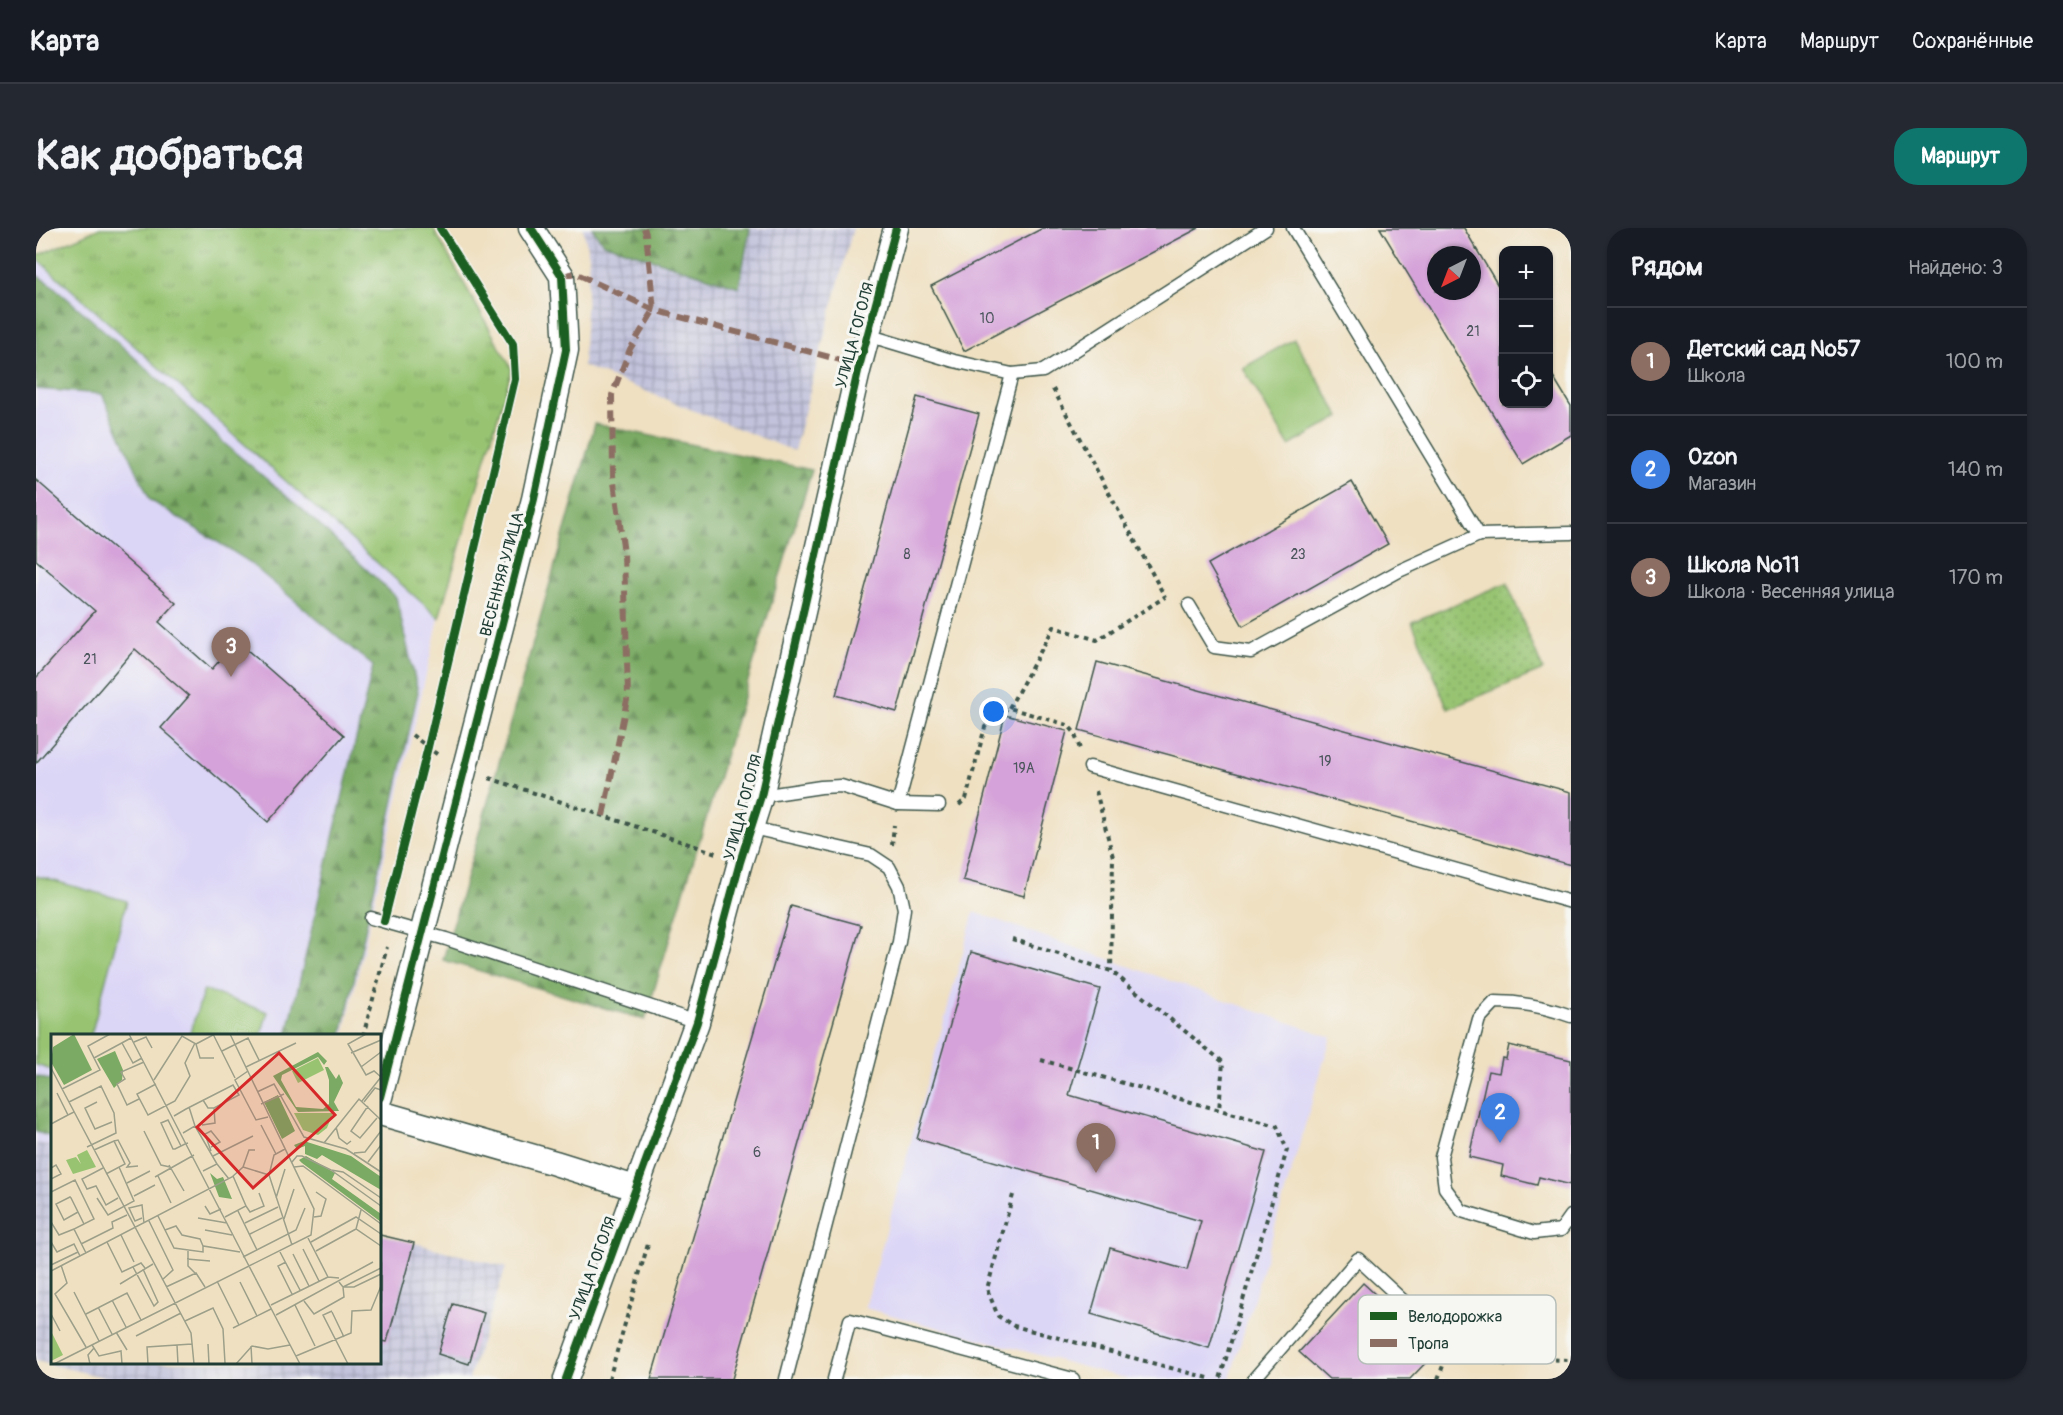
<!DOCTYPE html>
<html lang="ru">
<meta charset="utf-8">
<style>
:root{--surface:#171b24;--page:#242831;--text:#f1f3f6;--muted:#9ea1a6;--line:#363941;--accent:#0f766e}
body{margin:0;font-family:Pangolin,sans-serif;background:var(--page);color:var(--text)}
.controls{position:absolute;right:18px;top:18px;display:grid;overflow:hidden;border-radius:12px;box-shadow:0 2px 4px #0004}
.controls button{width:54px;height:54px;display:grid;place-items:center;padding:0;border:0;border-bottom:2px solid var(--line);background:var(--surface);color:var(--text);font:30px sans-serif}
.compass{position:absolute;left:1391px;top:18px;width:54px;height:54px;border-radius:50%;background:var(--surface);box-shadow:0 2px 4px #0004;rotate:222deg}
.you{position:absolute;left:958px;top:484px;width:21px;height:21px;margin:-15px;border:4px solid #fff;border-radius:50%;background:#1a73e8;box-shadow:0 0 0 9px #1a73e833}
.badge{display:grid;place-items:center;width:39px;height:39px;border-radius:50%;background:var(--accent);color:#fff;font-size:20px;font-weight:700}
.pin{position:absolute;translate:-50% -50px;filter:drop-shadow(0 2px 3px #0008)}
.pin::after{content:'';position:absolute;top:32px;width:21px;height:18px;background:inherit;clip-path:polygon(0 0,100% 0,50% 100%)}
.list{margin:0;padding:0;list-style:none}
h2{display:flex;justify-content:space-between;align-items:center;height:78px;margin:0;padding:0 24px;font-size:26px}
h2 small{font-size:20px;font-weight:400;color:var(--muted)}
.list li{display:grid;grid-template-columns:39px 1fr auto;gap:18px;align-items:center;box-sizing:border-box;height:108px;padding:0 24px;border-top:2px solid var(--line)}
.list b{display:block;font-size:22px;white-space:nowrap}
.list p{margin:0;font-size:20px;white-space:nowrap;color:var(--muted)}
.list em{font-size:20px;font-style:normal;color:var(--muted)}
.icon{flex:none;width:33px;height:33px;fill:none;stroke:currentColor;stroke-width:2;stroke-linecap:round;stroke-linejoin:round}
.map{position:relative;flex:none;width:1535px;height:1151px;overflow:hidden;border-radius:24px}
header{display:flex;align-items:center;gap:36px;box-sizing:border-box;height:84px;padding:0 30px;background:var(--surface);border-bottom:2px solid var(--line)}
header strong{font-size:28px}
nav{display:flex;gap:33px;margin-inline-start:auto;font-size:21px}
.intro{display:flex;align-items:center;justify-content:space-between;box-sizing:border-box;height:144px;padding:0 36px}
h1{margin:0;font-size:42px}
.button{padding:15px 27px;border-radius:24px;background:var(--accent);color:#fff;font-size:21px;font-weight:700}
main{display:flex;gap:36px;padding:0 36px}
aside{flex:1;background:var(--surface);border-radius:24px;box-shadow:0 2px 4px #0004}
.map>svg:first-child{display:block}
.built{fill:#dcd6f6}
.industrial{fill:url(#industrial-grid)}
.grass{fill:url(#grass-tufts);stroke:#5c8053;stroke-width:1.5}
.forest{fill:url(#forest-firs);stroke:#4c744c;stroke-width:1.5}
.park{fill:url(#park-dots);stroke:#5c8053;stroke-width:1.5}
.pitch{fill:#98c472;stroke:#5c8053;stroke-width:1.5}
.building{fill:#d5a3d9;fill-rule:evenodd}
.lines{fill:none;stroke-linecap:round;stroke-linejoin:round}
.lane-casing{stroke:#3e5549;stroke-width:15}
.street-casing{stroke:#3e5549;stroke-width:27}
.path{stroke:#3e5549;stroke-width:4;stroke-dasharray:4.5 4.5;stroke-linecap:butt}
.lane{stroke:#fff;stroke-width:12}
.street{stroke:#fff;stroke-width:24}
.quiet{stroke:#8d6e63;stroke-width:6;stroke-dasharray:12 6;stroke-linecap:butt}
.cycleway-casing{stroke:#f6f6f2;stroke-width:11}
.cycleway{stroke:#1b5e20;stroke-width:8}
.labels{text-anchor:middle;stroke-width:6;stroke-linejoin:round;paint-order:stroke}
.number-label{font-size:14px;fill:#4c565d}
.street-label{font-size:16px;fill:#1f3d34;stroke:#f6f6f2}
.inset-road{fill:none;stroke:#9c9f89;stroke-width:1.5}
.view{fill:#d62828;fill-opacity:0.15;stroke:#d62828;stroke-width:3}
.inset-edge{fill:none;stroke:#1f3d34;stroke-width:3}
.key{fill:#f6f6f2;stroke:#b6beb9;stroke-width:1.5}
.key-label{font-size:16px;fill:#1f3d34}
</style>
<header>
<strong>Карта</strong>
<nav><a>Карта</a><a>Маршрут</a><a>Сохранённые</a></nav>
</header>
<div class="intro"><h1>Как добраться</h1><a class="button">Маршрут</a></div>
<main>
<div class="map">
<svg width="1535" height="1151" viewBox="0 0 1535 1151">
<defs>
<pattern id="industrial-grid" width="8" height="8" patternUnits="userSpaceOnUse" patternTransform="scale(1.5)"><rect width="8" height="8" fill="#c2c2dc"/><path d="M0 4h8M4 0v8" fill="none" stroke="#9d9fb3"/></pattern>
<pattern id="grass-tufts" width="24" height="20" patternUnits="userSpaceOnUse" patternTransform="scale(1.5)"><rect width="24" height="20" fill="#98c472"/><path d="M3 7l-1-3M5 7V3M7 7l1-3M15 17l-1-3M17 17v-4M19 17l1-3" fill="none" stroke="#7ba05e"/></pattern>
<pattern id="forest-firs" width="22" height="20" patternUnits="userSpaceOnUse" patternTransform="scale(1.5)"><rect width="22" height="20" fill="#7aaa64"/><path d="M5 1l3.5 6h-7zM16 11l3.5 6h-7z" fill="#638c53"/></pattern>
<pattern id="park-dots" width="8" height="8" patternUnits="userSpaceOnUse" patternTransform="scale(1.5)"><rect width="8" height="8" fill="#98c472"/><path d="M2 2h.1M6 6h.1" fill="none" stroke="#7ba05e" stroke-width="1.8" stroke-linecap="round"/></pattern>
</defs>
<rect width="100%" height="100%" fill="#f6f6f2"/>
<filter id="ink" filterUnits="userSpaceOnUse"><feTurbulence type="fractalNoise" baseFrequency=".0167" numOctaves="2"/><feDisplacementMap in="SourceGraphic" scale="12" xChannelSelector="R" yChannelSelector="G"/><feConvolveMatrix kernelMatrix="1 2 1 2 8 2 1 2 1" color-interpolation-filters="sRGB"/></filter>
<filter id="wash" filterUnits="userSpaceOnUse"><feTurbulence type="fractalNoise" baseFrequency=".008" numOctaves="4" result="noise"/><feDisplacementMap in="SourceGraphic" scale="24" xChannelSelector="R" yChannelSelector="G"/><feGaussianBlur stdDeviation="1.35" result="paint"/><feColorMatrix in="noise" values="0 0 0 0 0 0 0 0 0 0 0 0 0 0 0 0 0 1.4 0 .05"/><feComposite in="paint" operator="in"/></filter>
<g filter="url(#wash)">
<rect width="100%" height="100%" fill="#efe0c1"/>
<g class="built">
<path d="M0,30L403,390L308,807L16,808V919L0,914Z"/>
<path d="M938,684L1295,809L1194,1151H1092L829,1080Z"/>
</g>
<g class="industrial">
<path d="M547,0H817L758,223L547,138L553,28Z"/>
<path d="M0,914L16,919V1134H344V1006L470,1039L433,1151H75L0,1133Z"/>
</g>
<path class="grass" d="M64,0H397L476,141L403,390L0,30V28Z"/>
<g class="forest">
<path d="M556,0H714L703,59L567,15Z"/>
<path d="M0,47L16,57L88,120L134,162L189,216L266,281L360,369L382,464L306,807H251L337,438L209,331L114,272L66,166L0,161Z"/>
<path d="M559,196L776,242L609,792L407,732Z"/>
<path d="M0,848L16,853V909L0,904Z"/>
</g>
<path class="park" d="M1471,355L1507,442L1412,481L1376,394Z"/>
<g class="pitch">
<path d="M1258,111L1304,189L1253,218L1207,140Z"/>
<path d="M0,648L91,673L55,807L16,808V842L0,837Z"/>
<path d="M168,762L232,784L225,807H153Z"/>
</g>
<g id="blocks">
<g class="building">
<path d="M1007,0H1163L928,123L895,58Z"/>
<path d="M1344,0H1428L1467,66V176H1512V140L1535,178V207L1487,236ZM1400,27H1436V63H1400Z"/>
<path d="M881,169L943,186L861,484L800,467Z"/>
<path d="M0,252L140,375L123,394L176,441L201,413L308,507L232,594L125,500L153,468L99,421L0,535V450L59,383L0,332Z"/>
<path d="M1316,254L1352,316L1207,398L1172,336Z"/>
<path d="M1061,434L1535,564V637L1043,502Z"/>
<path d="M969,487L1031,503L988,668L927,652Z"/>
<path d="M755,678L825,697L696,1151H615Z"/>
<path d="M935,724L1064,761L1033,867L1230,924L1173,1120L1055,1086L1074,1020L1151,1042L1165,993L881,911Z"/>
<path d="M1473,817L1535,832V957L1503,949L1501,957L1465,948L1467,937L1433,929L1452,843L1463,845L1466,830L1470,831Z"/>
<path d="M344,1007L378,1015L351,1114L344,1113Z"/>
<path d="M1327,1055L1401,1123L1374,1151H1293L1263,1124Z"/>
<path d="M417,1076L448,1085L433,1136L402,1126Z"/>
</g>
</g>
</g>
<g filter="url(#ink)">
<use href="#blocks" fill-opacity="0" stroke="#3e5549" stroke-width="1.5"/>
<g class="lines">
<g class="lane-casing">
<g id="lane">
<path d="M1257,0L1443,307"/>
<path d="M831,107L918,133L976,146L1007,143L1230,0"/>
<path d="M1153,377L1178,419L1215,424L1363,343L1443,307L1535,305"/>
<path d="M1054,539L1535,674"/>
<path d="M725,568L785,559L805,558L862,576L903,577"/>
<path d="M862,576L976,146"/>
<path d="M716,600L835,627L853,639L863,658L868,681L863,714L750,1151"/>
<path d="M335,690L410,711L661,794"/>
<path d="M1535,788C1510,779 1486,774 1459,774L1443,791L1405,929L1409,960L1426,983L1498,1005L1525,1002L1535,988"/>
<path d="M798,1151L814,1092L1037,1151"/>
<path d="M1218,1151L1322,1031L1415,1117L1470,1131"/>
</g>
</g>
<g class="street-casing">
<g id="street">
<path d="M344,869L498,271L530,122L526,48L495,0"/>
<path d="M344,885L519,935L599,960"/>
<path d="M530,1151L661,794L704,634L725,568L822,143L860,0"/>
</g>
</g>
<g class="path">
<path d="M1017,161L1129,369"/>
<path d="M973,480L1018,399L1061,412L1129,369"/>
<path d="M376,507L402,527V529"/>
<path d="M453,550L680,625"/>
<path d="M1060,563L1077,629L1075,743"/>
<path d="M923,577L930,571L949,499L963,485L973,480L1032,497L1038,504L1044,521"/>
<path d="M856,617L858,597"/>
<path d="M976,711L1075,743L1187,834L1183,882"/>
<path d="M327,808L351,719"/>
<path d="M1005,832L1241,898L1251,922L1184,1151"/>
<path d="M977,967L951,1061L962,1088L978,1098L1176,1151"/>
<path d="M1491,1131L1535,1132"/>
<path d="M573,1151L612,1016"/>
<path d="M1402,1151L1408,1135"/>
</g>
<use href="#lane" class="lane"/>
<use href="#street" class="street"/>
<g class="quiet">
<path d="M526,48L539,45L618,82L823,137"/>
<path d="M567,588L592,467L588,325L577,247L576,167L594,121L618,82L610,6L608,0"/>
</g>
<g class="cycleway-casing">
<g id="cycleway">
<path d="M348,693L392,519L479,151L477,116L404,0"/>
<path d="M344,869L498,271L530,122L526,48L495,0"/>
<path d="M530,1151L661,794L704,634L725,568L822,143L860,0"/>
</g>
</g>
<use href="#cycleway" class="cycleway"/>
</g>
</g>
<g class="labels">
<g class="number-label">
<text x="951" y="95">10</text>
<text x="1437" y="108">21</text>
<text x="871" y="331">8</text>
<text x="1262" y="331">23</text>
<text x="54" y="436">21</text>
<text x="1289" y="538">19</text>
<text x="988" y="545">19А</text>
<text x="721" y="929">6</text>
</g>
<g class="street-label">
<text transform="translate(818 107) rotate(-75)" y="6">УЛИЦА ГОГОЛЯ</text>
<text transform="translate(465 346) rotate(-75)" y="6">ВЕСЕННЯЯ УЛИЦА</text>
<text transform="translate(706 579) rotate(-75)" y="6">УЛИЦА ГОГОЛЯ</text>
<text transform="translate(556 1040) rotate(-70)" y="6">УЛИЦА ГОГОЛЯ</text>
</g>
</g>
<g transform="translate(15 806)">
<rect width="330" height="330" fill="#efe0c1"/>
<path d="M243,79H282L276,94L267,101L252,96Z" fill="#98c472"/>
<path d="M23,0L41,36L13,51L0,28L2,13ZM64,17L72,36L71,46L63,54L46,25ZM267,18L276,27L273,31L267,23L231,41L230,46L245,73L272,75L278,70V46L274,33H277L285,45L288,40L292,49L283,68L288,77L247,78L222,42ZM227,61L244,97L231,105L213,68ZM253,107L300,122L330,143V156L271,121L266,125L254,120V112L246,115L243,111ZM255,122L284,139L281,145L330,180V188L251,129L248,126ZM159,139L166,145L172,143L181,165L168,163Z" fill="#7aaa64"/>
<path d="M0,297L12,321L0,327Z" fill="#98c472"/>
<path d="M267,24L273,36L247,49L241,37ZM36,116L45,133L22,140L15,126L25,123L30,130L26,121Z" fill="#98c472"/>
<path class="inset-road" d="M78,0L198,232L260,201L263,175L179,0M162,0L184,44M315,0L297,10L315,41L323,37L330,43M83,8L95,3L101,14M71,9L82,29L91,24M145,10L162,1M171,17L197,4L208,26M300,19L330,6M43,24L80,4M195,33L245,9M310,33L330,18M0,34L140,299L143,330M197,37L184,46L205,86L217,83M103,46L131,2L145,10L149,24H163M105,50L86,60L97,81L124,67L139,42L134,29L144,9M11,55L49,36L37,12L59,0M206,58L223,50L253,103L295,115L330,138M6,59L17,81L23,78M88,65L76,71L66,50L74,45L70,38L93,28M311,67L330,43M18,68L50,52L63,79L65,99L36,113M46,68L34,74L44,95L61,88M313,68L324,54L330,56M210,70L233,60M317,72L300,97L309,104L326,84M123,82L135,75L182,51L188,61L163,74H157L152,66M0,90L17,81M151,91L164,89L163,74M210,91L225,120M144,92L166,130L152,137M285,93L288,104L296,110L300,107M93,97L110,131L119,133M132,99L144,92L138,73M63,107L67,106L79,129L76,133L87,132M273,109L308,65L330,86M130,112L117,86L110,89L122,115H124L134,110L137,109M234,115L223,121L218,141L241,211M43,116L63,107L74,130L55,140M160,117L154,100L160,97L169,108L160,113M303,119L314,118L330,97M162,122L202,102M241,128L246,122H251L280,136M317,128L330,111M166,130L178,145M118,131L133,157M192,133L218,141M243,133L252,132L330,190M0,134L5,131L10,140L0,145M52,134L31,145L36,155L45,152L55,171L67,164M107,142L120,169M104,143L143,121M76,149L99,137M0,158L24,146L43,185L33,190L20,164L19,163L5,170L13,186L27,178M83,162L104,151M46,164L57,181L83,167L68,133M225,164L234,135M330,164L292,138L280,136L330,172M154,172L159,180L170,175M195,172L199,178L213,172L208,159M187,177L206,216M107,182L123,214L152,218V212L189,218M174,183L195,172L182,142M263,183L270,182L275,165L265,158M91,184L84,187L78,174L91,171L93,189M147,184L176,189M233,185L243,155M98,187L122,236L111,246M0,188L8,201L23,195M194,189L227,173M33,190L23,195L35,219M305,195L310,176M114,196L125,192L131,201L149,205L152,212M154,196L181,201M199,200L231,184M70,201L83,228M257,204L277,243L288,244M0,208L6,218L23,210L29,222M56,208L71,238L90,229L94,234M260,208L305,183L330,200M30,210L62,194L61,188L76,181M252,215L268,247M137,217V232L144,239M265,217L305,195L330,212M229,218L249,256M242,220L258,252M192,223L245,196L254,174M136,225L159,227M235,228L227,232L241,260M0,231L27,218M10,231L16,249L4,260L35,313M82,233L103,272L107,268L92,235M0,237L181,143L192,133L198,116H204M166,247L188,291M189,248L206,282M288,248L292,253H303L330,240M69,250L102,230M115,253L145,239L154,253M23,258L48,307M61,266L75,293M253,267L263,280L293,263L292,253L330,234M220,271L277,243M244,271L264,312M47,273L61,300M281,277L272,281L297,330M281,278L293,303M0,280L9,297M35,280L76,259L90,286M225,281L322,228M134,287L162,274L172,295L174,329M182,294L220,275M65,298L76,316M85,302L130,279M157,310L158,330M41,311L48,322L70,317L71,330M126,311L127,330M200,312L201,330M245,322L300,299L301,277L320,276L330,252M3,330L198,232L249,330M39,330L37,321L43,314M97,330L96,313L141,310M185,330L201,312L217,315L239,311"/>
<path class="view" d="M228,19L284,81L202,154L146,93Z"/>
<rect width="330" height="330" class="inset-edge"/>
</g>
<rect x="1322" y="1067" width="198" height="69" rx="9" class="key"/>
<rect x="1334" y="1084" width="27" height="8" fill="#1b5e20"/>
<rect x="1334" y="1111" width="27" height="8" fill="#8d6e63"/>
<g class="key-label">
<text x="1372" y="1094">Велодорожка</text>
<text x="1372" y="1121">Тропа</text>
</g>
</svg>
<div class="controls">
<button>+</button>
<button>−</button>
<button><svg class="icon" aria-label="locate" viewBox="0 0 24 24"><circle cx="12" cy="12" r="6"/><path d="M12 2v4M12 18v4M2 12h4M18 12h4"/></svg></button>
</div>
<svg class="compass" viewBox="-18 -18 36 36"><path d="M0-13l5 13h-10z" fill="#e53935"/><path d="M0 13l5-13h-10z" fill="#9ea1a6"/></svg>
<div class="you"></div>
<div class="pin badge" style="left:1060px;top:945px;background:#8d6e63">1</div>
<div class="pin badge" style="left:1464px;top:915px;background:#3f7fe0">2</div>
<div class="pin badge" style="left:195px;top:449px;background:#8d6e63">3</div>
</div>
<aside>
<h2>Рядом<small>Найдено: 3</small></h2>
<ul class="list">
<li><span class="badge" style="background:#8d6e63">1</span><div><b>Детский сад №57</b><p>Школа</p></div><em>100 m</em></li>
<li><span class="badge" style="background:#3f7fe0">2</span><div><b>Ozon</b><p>Магазин</p></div><em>140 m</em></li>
<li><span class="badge" style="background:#8d6e63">3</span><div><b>Школа №11</b><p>Школа · Весенняя улица</p></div><em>170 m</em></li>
</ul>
</aside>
</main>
